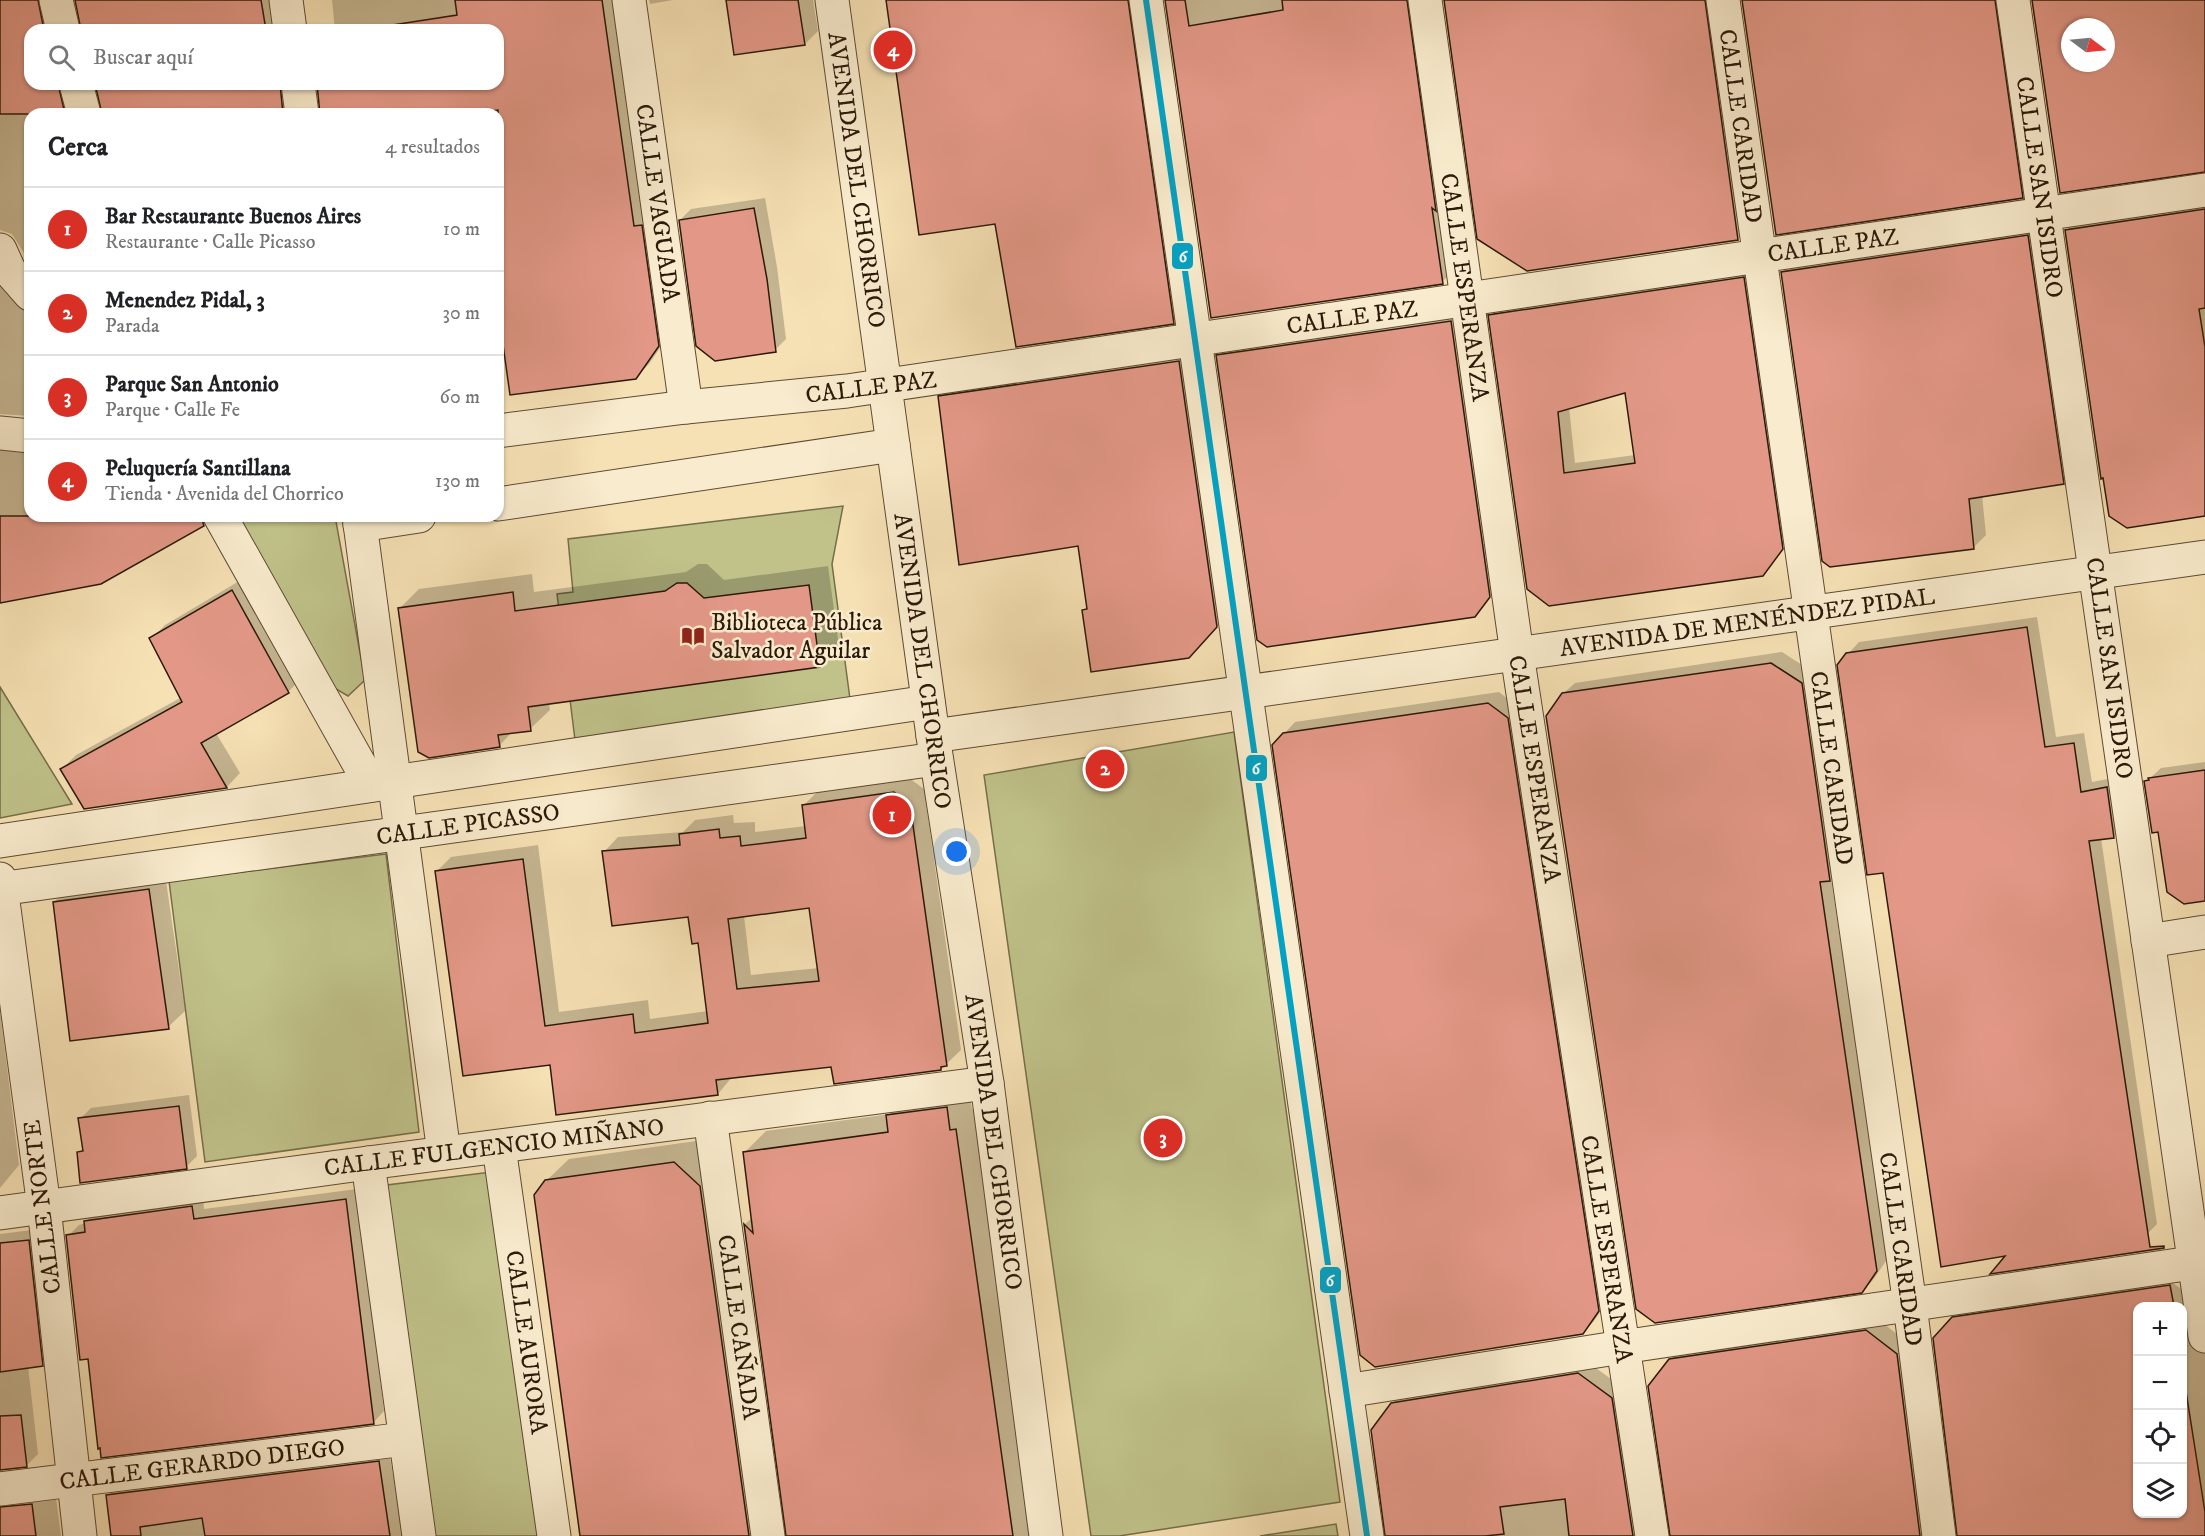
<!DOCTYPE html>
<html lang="es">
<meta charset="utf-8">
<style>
:root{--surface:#fff;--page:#f6f6f6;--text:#202124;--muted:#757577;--line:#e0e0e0;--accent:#d93025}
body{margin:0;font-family:"IM FELL DW Pica",serif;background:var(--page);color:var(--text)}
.controls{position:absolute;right:18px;bottom:18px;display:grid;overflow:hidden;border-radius:12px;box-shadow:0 2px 4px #0004}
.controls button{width:54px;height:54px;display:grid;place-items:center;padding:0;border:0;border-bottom:2px solid var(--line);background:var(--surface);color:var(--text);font:30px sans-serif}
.compass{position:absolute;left:2061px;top:18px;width:54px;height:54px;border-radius:50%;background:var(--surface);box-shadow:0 2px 4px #0004;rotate:106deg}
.you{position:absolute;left:957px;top:852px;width:21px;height:21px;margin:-15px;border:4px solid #fff;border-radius:50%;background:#1a73e8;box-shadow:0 0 0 9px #1a73e833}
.badge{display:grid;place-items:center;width:39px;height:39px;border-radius:50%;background:var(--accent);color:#fff;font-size:20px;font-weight:700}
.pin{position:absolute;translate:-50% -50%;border:3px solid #fff;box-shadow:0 2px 6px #0006}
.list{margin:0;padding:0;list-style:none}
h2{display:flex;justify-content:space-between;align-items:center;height:78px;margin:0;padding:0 24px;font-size:26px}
h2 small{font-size:20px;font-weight:400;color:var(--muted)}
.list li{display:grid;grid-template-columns:39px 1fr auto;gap:18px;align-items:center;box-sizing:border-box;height:84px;padding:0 24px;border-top:2px solid var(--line)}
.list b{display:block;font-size:22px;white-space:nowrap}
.list p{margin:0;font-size:20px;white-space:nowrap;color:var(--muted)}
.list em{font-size:20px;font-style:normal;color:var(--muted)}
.icon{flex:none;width:33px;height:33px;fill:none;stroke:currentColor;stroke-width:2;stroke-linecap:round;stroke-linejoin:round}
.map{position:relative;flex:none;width:2205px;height:1536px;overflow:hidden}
.search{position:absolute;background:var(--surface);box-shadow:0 2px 4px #0004;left:24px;top:24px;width:480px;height:66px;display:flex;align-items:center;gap:15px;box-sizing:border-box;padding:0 21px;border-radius:18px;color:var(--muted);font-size:22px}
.panel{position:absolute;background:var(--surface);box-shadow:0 2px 4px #0004;left:24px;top:108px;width:480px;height:414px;border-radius:18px}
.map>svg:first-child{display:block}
.green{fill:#c0c28a;stroke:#766e4a;stroke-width:1.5}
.shadow{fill:#0003;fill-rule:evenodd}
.building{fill:#e39887;stroke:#2c1909;stroke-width:1.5;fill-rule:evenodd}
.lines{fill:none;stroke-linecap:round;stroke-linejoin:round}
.minor-casing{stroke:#5e4b34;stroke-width:35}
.minor{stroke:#f9ecce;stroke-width:33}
.bus-1-casing{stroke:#f9ecce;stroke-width:10}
.bus-1{stroke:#02a2c4;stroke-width:6}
.labels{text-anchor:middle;stroke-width:5;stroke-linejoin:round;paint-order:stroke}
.street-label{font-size:24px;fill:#2c1909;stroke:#f9ecce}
.poi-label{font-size:24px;fill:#2c1909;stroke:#f9ecce;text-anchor:start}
.line-badge{stroke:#f9ecce;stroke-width:2}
.badge-label{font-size:16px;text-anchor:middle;font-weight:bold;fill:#fff}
</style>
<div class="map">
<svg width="2205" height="1536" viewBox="0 0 2205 1536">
<rect width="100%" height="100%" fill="#f6e1b4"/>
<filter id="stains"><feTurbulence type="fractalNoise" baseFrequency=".00333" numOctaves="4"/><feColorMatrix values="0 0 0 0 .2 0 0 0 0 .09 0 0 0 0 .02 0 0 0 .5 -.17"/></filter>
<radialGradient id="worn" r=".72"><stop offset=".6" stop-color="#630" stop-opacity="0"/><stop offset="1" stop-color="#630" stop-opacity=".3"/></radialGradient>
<g class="green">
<path d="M843,506L832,564L850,699L575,740L557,594L573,592L568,539Z"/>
<path d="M239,516H335L365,680L348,696L326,683Z"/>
<path d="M0,687L72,804L0,818Z"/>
<path d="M1234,732L1340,1502L1119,1536H1091L984,775Z"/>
<path d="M386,854L419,1132L205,1162L169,881Z"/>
<path d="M491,1172L539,1536H432L387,1185Z"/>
<path d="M1336,1524L1338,1536H1260Z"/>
</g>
<g class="shadow">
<path d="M0,0H53L63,30H30V84H73L84,114H30V263L12,234L0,230Z"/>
<path d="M77,0H277L281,30H83Z"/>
<path d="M332,0H622L671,332L649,364L635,378L498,299V114H322L318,84H498V30H335Z"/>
<path d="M649,0H673L650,4Z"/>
<path d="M728,0H813L818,31L805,44Z"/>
<path d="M888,0H1141L1185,310L1173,322L996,222Z"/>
<path d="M1166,0H1420L1454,270L1442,282L1212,316Z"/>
<path d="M1445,0H1718L1750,226L1738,239Z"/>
<path d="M1743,0H2008L2034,184L2022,197Z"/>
<path d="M97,84H294L302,114H104Z"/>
<path d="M765,198L777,267L786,339L775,350L680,220L691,209Z"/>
<path d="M2205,199V515L2067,230L2079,218Z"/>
<path d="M2040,223L2076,470L2063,483L1982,495L1986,535L1974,547L1782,272L1795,260Z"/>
<path d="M0,254L30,294V416L0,414Z"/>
<path d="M1754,267L1786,542L1768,567H1770L1762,575L1549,604L1490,316L1501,304ZM1626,391L1635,455L1575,463L1569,407Z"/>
<path d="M1462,310L1494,591L1481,607H1483L1474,616L1218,356L1229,345Z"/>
<path d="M1191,350L1229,614L1201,644L1084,610L1088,606L1079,544L939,397L952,385Z"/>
<path d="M30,440V516H204L206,518L193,531L0,601V442Z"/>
<path d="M698,564H707L724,580L828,566L839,646L819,666L549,703L550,710L530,729L513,731L499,746L399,609L419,589L532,574L534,592L686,572Z"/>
<path d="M246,577L302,678L288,692L216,733L240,773L227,787L85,808L62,769L76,755L182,697L151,639L165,625Z"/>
<path d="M2037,617L2056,737L2084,733L2092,782L2118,777L2125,826L2114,836L2101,838L2157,1224L2146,1235L2009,1254L1884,871L1848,654L1859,642Z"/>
<path d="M1782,652L1813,672L1841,868L1831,878L1888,1258L1873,1280L1862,1291L1563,694L1575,683Z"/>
<path d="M1499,692L1518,707L1609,1299L1594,1321L1582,1333L1284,734L1295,722Z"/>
<path d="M2205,762V899L2159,830L2146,782L2161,768Z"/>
<path d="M909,778L924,789L961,1050L941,1069L833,1065L732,1077L718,1094L551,1064L437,871L451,857L538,845L559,1012L648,1000L650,1019L708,1011L700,942L689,915L604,852L618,837L683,832L695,820L733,815L734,823L755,822V832L806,826L803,806L818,791ZM810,906L819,968L751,975L744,916Z"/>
<path d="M165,874L185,1011L168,1027L54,902L71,885Z"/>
<path d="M0,1010L19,1165L0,1188Z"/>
<path d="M968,1086L972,1109L978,1108L1037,1536H581L546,1181L569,1159L696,1141L722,1164L782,1532L788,1533L745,1224L753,1217L744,1153L766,1131L890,1114L909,1094Z"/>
<path d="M189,1095L197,1156L186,1167L78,1153L84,1148L80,1119L91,1108Z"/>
<path d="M357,1189L384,1411L373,1423L89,1357L68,1236L79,1225L86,1223V1221L97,1210L203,1196L204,1209Z"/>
<path d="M40,1229L53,1353L42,1364L28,1366L38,1454L27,1465L0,1469V1234Z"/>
<path d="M2164,1277L2193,1297L2205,1339V1536H1959L1953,1318L1964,1307ZM2138,1306H2182V1514H2138Z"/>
<path d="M1878,1319L1908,1343L1935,1536H1672L1670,1360L1681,1348Z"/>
<path d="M1589,1363L1622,1387L1648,1536H1388L1392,1404L1404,1392Z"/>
<path d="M389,1451L403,1536H113L108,1495L119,1484Z"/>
<path d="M0,1492L56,1498L61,1536H0Z"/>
</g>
<g class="building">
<path d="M0,0H38L44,30H30V84H58L65,114H0Z"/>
<path d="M75,0H261L266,30H81Z"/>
<path d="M455,0H602L634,226L642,225L659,346L636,379L510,395L498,309V110L468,114H320L317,84H498V30H360L457,15Z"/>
<path d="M726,0H798L805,45L734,55Z"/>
<path d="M886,0H1128L1174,324L1016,347L995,224L919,235Z"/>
<path d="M1165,0H1185L1189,26L1283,10L1282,0H1407L1436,211L1432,208L1443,284L1211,318Z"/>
<path d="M1444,0H1705L1738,240L1527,271L1477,239Z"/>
<path d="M1742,0H1995L2023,198L1776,235Z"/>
<path d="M2032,0H2205V172L2060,193ZM2070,27H2106V63H2070Z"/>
<path d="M95,84H280L283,114H102Z"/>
<path d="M754,208L767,279L776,352L715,361L696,346L679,220Z"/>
<path d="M2205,209V308L2199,309L2205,347V516L2127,528L2109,516L2103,478L2101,479L2065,230Z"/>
<path d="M2028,235L2064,484L1969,499L1974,549L1830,567L1822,561L1781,272Z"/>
<path d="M1744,277L1783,549L1763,576L1549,606L1527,589L1488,315ZM1625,393L1635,463L1564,473L1558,412Z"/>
<path d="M1451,321L1490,597L1475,617L1267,647L1257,640L1216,355Z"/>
<path d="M1179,361L1217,627L1189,658L1091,672L1082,610L1087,609L1078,546L959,565L938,396Z"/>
<path d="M0,516H201L204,526L101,584L0,603Z"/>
<path d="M677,583H687L704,598L809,585L820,667L528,707L531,731L498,735L500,747L429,758L418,752L398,608L513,592L515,611L665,591Z"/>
<path d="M232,590L289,693L201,743L227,788L84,809L60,769L182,702L149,638Z"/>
<path d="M2027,627L2045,747L2074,743L2081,792L2107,787L2114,838L2089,841L2150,1247L2164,1246V1248L1990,1274L2005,1256L1941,1267L1883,873L1867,875L1837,665L1846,653Z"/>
<path d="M1771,663L1802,683L1830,881L1820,882L1877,1271L1862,1293L1655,1323L1636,1309L1546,716L1562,693Z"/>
<path d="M1488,703L1508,718L1599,1311L1583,1334L1375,1367L1360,1355L1272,745L1283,733Z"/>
<path d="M2205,770V901L2184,904L2167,892L2158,832L2152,833L2144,781L2149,780L2148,778Z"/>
<path d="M894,792L910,804L947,1066L941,1067V1070L834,1084L831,1067L716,1080L718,1095L556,1115L550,1065L463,1076L435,871L523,859L545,1026L633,1014L635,1033L708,1023L698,943L692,944L688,917L612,926L602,851L680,845L679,834L719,829L720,838L740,836L741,846L806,838L802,805ZM809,908L819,981L737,989L728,919Z"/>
<path d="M149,889L169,1029L70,1041L53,902Z"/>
<path d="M179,1106L187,1169L80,1183L77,1152L83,1151L78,1118Z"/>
<path d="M947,1107L950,1130L956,1129L1013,1536H786L744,1224L753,1233L743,1152L888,1132L886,1115Z"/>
<path d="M674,1162L700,1186L749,1536H580L534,1195L545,1180Z"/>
<path d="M346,1199L374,1424L101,1458L100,1448L98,1449L88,1359L80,1360L66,1235L85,1232L84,1221L192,1206L194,1219Z"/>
<path d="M29,1240L43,1366L0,1372V1243Z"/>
<path d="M2170,1285L2174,1306H2138V1514H2182V1366L2205,1512V1536H1957L1933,1338L1952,1317Z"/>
<path d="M1866,1330L1897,1354L1920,1536H1670L1648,1386L1669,1359Z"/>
<path d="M1578,1373L1612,1398L1633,1536H1569L1565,1499L1500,1507L1504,1534L1485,1536H1385L1371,1430L1391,1403Z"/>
<path d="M21,1415L27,1467L0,1470V1416Z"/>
<path d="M379,1461L390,1536H205L202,1518L140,1527L141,1536H111L106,1495Z"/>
<path d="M32,1504L36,1536H0V1507Z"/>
</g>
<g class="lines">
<g class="minor-casing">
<g id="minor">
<path d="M56,0L63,30"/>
<path d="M286,0L290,30"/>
<path d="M629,0L686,407"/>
<path d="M832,0L933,736L987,1083L1046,1536"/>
<path d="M1146,0L1367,1536"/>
<path d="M1425,0L1517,654L1652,1536"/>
<path d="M1723,0L1910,1305L1939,1536"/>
<path d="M2013,0L2205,1336"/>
<path d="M76,84L84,114"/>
<path d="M298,84L302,114"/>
<path d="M0,250L9,270L30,294"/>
<path d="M498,431L686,407L847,391L2205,190"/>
<path d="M0,433L30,436"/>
<path d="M498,504L893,445"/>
<path d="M220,516L371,785"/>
<path d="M359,516L444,1153"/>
<path d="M360,525L419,516"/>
<path d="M933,736L2205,557"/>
<path d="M0,841L928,702"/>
<path d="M0,879L44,1207L80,1536"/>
<path d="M0,889L936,759"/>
<path d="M2148,941L2205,932"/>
<path d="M710,1118L768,1536"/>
<path d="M499,1147L554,1536"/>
<path d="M368,1163L419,1536"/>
<path d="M0,1213L368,1163L987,1083"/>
<path d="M1346,1391L1622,1347L2205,1261"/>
<path d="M0,1489L405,1439"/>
</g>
</g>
<use href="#minor" class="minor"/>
<g class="bus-1-casing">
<path id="bus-1" d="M1146,0L1367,1536"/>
</g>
<use href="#bus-1" class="bus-1"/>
</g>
<defs>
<g id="library-bare" transform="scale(1.8)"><path d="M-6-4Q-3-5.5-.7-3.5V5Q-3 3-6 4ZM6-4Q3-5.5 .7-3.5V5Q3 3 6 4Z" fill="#8f2418" stroke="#f9ecce" stroke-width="2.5" paint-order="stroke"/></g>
</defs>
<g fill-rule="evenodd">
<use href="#library-bare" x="693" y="636"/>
</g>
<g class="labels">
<g class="street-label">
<text transform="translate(1741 126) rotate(82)" y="8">CALLE CARIDAD</text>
<text transform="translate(857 180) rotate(82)" y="8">AVENIDA DEL CHORRICO</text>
<text transform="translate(2040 187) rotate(82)" y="8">CALLE SAN ISIDRO</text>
<text transform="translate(658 203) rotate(82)" y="8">CALLE VAGUADA</text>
<text transform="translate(1833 245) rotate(-8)" y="8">CALLE PAZ</text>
<text transform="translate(1465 287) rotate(82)" y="8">CALLE ESPERANZA</text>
<text transform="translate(1352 317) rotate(-8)" y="8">CALLE PAZ</text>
<text transform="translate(871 387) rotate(-7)" y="8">CALLE PAZ</text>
<text transform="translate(1747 622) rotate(-8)" y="8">AVENIDA DE MENÉNDEZ PIDAL</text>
<text transform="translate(923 661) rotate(82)" y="8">AVENIDA DEL CHORRICO</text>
<text transform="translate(2110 668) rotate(82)" y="8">CALLE SAN ISIDRO</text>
<text transform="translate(1832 768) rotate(82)" y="8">CALLE CARIDAD</text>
<text transform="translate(1535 769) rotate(81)" y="8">CALLE ESPERANZA</text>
<text transform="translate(468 824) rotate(-8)" y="8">CALLE PICASSO</text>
<text transform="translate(994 1142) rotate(82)" y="8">AVENIDA DEL CHORRICO</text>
<text transform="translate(494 1147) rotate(-7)" y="8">CALLE FULGENCIO MIÑANO</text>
<text transform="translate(42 1207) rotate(-97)" y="8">CALLE NORTE</text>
<text transform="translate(1607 1249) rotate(81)" y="8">CALLE ESPERANZA</text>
<text transform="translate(1901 1249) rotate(82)" y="8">CALLE CARIDAD</text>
<text transform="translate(739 1327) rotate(82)" y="8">CALLE CAÑADA</text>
<text transform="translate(527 1342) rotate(82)" y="8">CALLE AURORA</text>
<text transform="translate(202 1464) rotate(-7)" y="8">CALLE GERARDO DIEGO</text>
</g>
<g class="poi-label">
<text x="711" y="630">Biblioteca Pública<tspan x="711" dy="28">Salvador Aguilar</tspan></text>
</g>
</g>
<g class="line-badge">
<rect x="1171" y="242" width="23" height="28" rx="6" fill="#02a2c4"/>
<rect x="1245" y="754" width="23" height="28" rx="6" fill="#02a2c4"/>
<rect x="1319" y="1266" width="23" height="28" rx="6" fill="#02a2c4"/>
</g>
<g class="badge-label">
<text x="1183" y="262">6</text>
<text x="1256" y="774">6</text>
<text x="1330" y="1286">6</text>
</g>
<rect width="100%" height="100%" filter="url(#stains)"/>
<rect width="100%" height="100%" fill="url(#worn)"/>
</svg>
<div class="controls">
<button>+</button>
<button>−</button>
<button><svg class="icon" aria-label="locate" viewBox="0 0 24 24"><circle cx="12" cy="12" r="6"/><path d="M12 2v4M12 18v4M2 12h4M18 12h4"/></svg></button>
<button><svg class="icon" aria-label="layers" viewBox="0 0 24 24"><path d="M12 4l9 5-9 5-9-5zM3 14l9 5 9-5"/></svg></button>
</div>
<svg class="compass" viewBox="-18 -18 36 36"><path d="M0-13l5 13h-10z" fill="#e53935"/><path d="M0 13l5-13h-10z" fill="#757577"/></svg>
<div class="you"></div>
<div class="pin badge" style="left:892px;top:815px">1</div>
<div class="pin badge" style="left:1105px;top:769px">2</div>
<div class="pin badge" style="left:1163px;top:1138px">3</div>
<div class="pin badge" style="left:893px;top:50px">4</div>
<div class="search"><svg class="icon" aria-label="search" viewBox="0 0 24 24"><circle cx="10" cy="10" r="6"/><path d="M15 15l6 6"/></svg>Buscar aquí</div>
<section class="panel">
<h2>Cerca<small>4 resultados</small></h2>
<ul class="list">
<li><span class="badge">1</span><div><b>Bar Restaurante Buenos Aires</b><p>Restaurante · Calle Picasso</p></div><em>10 m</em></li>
<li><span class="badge">2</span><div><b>Menendez Pidal, 3</b><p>Parada</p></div><em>30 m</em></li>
<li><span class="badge">3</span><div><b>Parque San Antonio</b><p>Parque · Calle Fe</p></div><em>60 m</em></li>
<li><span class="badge">4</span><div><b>Peluquería Santillana</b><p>Tienda · Avenida del Chorrico</p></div><em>130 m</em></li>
</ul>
</section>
</div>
